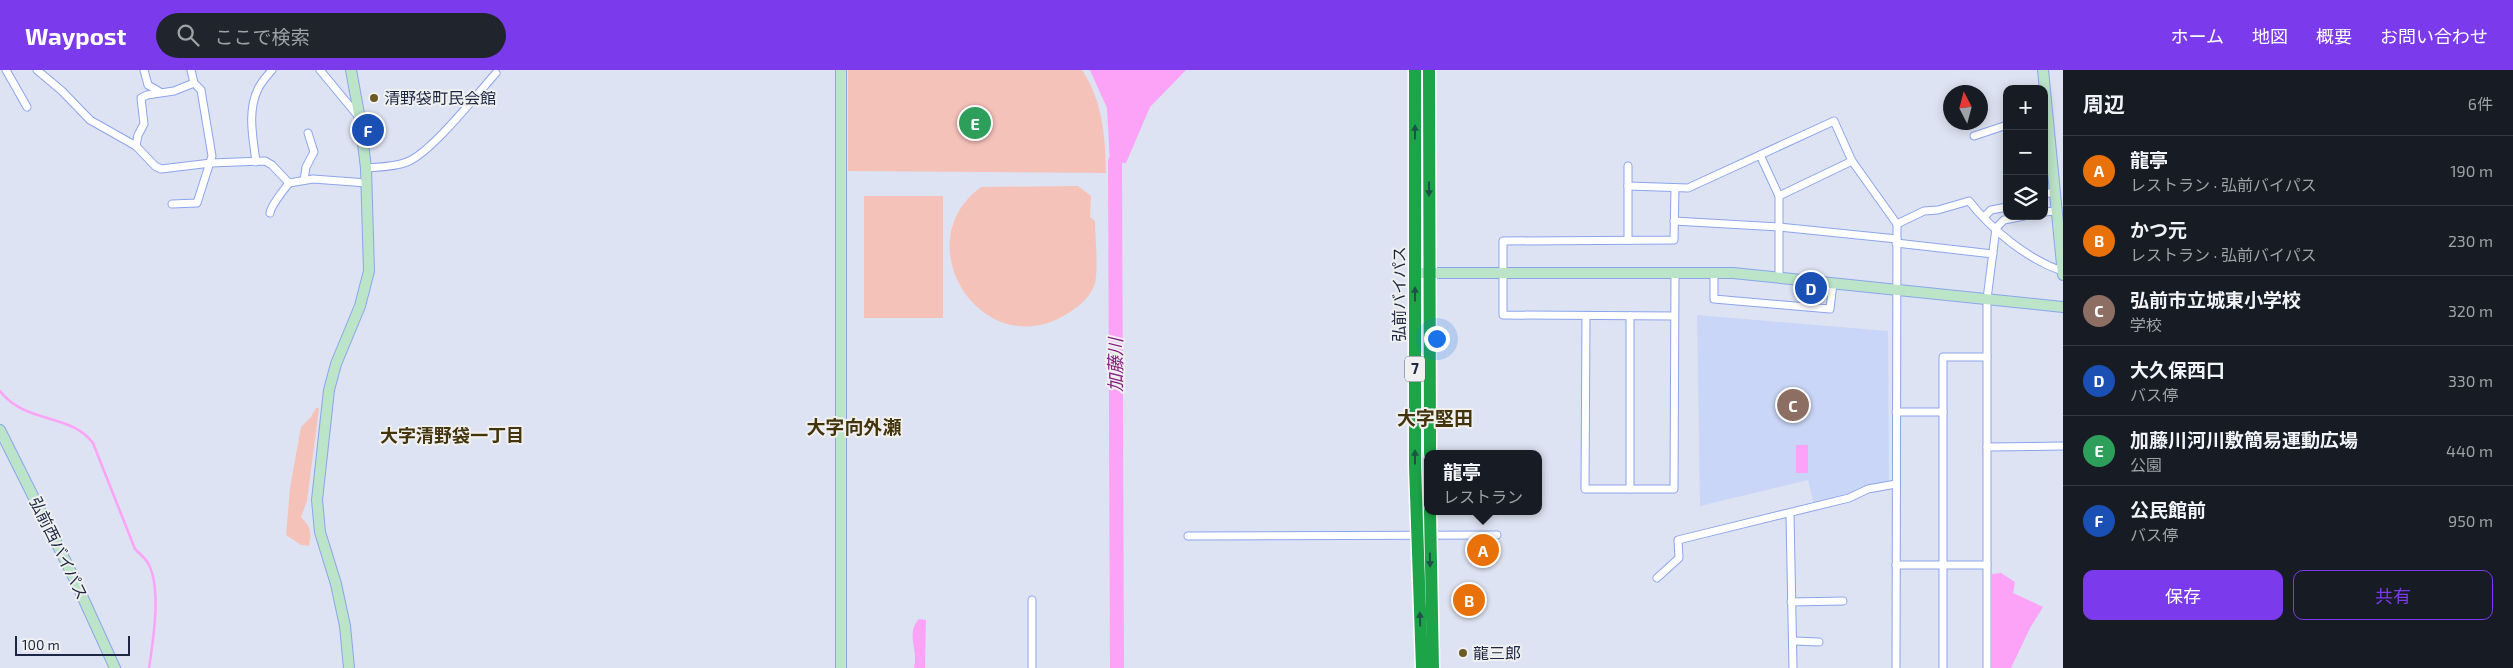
<!DOCTYPE html>
<html lang="ja">
<meta charset="utf-8">
<style>
:root{--surface:#171b24;--page:#20242c;--text:#f1f3f6;--muted:#9ea1a6;--line:#363941;--accent:#7c3aed}
body{margin:0;font-family:"Exo 2","Noto Sans JP",sans-serif;background:var(--page);color:var(--text)}
.controls{position:absolute;right:15px;top:15px;display:grid;overflow:hidden;border-radius:10px;box-shadow:0 2px 12px #0003}
.controls button{width:45px;height:45px;display:grid;place-items:center;padding:0;border:0;border-bottom:1px solid var(--line);background:var(--surface);color:var(--text);font:25px sans-serif}
.compass{position:absolute;left:1943px;top:15px;width:45px;height:45px;border-radius:50%;background:var(--surface);box-shadow:0 2px 12px #0003;rotate:354deg}
.scale{position:absolute;left:15px;bottom:12px;width:115px;box-sizing:border-box;padding-left:5px;border:2px solid #1d2744;border-top:0;font-size:14px;line-height:18px;white-space:nowrap;color:#1d2744;-webkit-text-stroke:4px #f0f0f0;paint-order:stroke}
.you{position:absolute;left:1436px;top:268px;width:18px;height:18px;margin:-12px;border:4px solid #fff;border-radius:50%;background:#1a73e8;box-shadow:0 0 0 8px #1a73e833}
.badge{display:grid;place-items:center;width:32px;height:32px;border-radius:50%;background:var(--accent);color:#fff;font-size:16px;font-weight:700}
.pin{position:absolute;translate:-50% -50%;border:2px solid #fff;box-shadow:0 1px 5px #0006}
.popup{position:absolute;left:1424px;top:380px;width:118px;height:65px;box-sizing:border-box;display:grid;place-content:center;border-radius:10px;background:var(--surface);filter:drop-shadow(0 1px 4px #0005);font-size:16px;white-space:nowrap;color:var(--muted)}
.popup b{font-size:19px;color:var(--text)}
.popup::after{content:'';position:absolute;left:50%;top:100%;margin-left:-10px;border:10px solid transparent;border-top-color:var(--surface)}
.list{margin:0;padding:0;list-style:none}
h2{display:flex;justify-content:space-between;align-items:center;height:65px;margin:0;padding:0 20px;font-size:21px}
h2 small{font-size:16px;font-weight:400;color:var(--muted)}
.list li{display:grid;grid-template-columns:32px 1fr auto;gap:15px;align-items:center;box-sizing:border-box;height:70px;padding:0 20px;border-top:1px solid var(--line)}
.list b{display:block;font-size:19px;white-space:nowrap}
.list p{margin:0;font-size:16px;white-space:nowrap;color:var(--muted)}
.list em{font-size:16px;font-style:normal;color:var(--muted)}
.actions{display:flex;gap:10px;padding:15px 20px}
.actions a{flex:1;padding:11px 0;border:1px solid var(--accent);border-radius:10px;text-align:center;font-size:18px;color:var(--accent)}
.actions .main{background:var(--accent);color:#fff}
.icon{flex:none;width:28px;height:28px;fill:none;stroke:currentColor;stroke-width:2;stroke-linecap:round;stroke-linejoin:round}
.map{position:relative;flex:none;width:2063px;height:598px;overflow:hidden}
header{display:flex;align-items:center;gap:30px;box-sizing:border-box;height:70px;padding:0 25px;background:var(--accent);color:#fff}
header strong{font-size:24px}
nav{display:flex;gap:28px;margin-inline-start:auto;font-size:18px}
.search{width:350px;height:45px;background:var(--page);display:flex;align-items:center;gap:12px;box-sizing:border-box;padding:0 18px;border-radius:28px;color:var(--muted);font-size:19px}
main{display:flex}
aside{flex:1;background:var(--surface)}
.map>svg:first-child{display:block}
.built{fill:#cad6f7}
.green{fill:#f5c2ba}
.water{fill:#fca2f7}
.lines{fill:none;stroke-linecap:round;stroke-linejoin:round}
.stream{stroke:#fca2f7;stroke-width:2.5}
.river{stroke:#fca2f7;stroke-width:14}
.street-casing{stroke:#8ba5ed;stroke-width:9}
.secondary-casing{stroke:#8ba5ed;stroke-width:12}
.highway-casing{stroke:#fff;stroke-width:15}
.street{stroke:#fff;stroke-width:7}
.secondary{stroke:#bbe4c8;stroke-width:10}
.highway{stroke:#1da449;stroke-width:12}
.oneway{fill:#1d5346}
.poi-dot{fill:#6b5927;stroke:#f0f0f0;stroke-width:2}
.labels{text-anchor:middle;stroke-width:4;stroke-linejoin:round;paint-order:stroke}
.shield{fill:#f0f0f0;stroke:#5c6378;stroke-width:1}
.shield-label{font-size:15px;font-weight:bold;fill:#1d2744}
.poi-label{font-size:16px;fill:#1d2744;stroke:#f0f0f0;text-anchor:start}
.street-label{font-size:16px;fill:#1d2744;stroke:#f0f0f0}
.water-label{font-size:18px;font-style:italic;fill:#851b83;stroke:#f0f0f0}
.neighbourhood-label{font-size:18px;font-weight:bold;fill:#43340b;stroke:#f0f0f0}
.quarter-label{font-size:19px;font-weight:bold;fill:#43340b;stroke:#f0f0f0}
</style>
<header>
<strong>Waypost</strong>
<div class="search"><svg class="icon" aria-label="search" viewBox="0 0 24 24"><circle cx="10" cy="10" r="6"/><path d="M15 15l6 6"/></svg>ここで検索</div>
<nav><a>ホーム</a><a>地図</a><a>概要</a><a>お問い合わせ</a></nav>
</header>
<main>
<div class="map">
<svg width="2063" height="598" viewBox="0 0 2063 598">
<rect width="100%" height="100%" fill="#dde3f2"/>
<path class="built" d="M1697,245L1888,261L1889,412L1849,427L1814,435L1808,410L1700,436Z"/>
<g class="green">
<path d="M848,0H1082C1103,32 1105,66 1106,103L848,101Z"/>
<path d="M1078,116L1091,126L1090,147L1095,151C1095,165 1099,205 1094,216C1089,229 1077,238 1065,245C983,294 904,174 981,117Z"/>
<rect x="864" y="126" width="79" height="122"/>
<path d="M316,338H319L307,431L301,447C311,457 312,462 309,476L301,475L286,465L290,418L301,357L311,347Z"/>
</g>
<g class="water">
<path d="M1090,0H1186L1150,37L1126,93L1110,92L1107,38Z"/>
<rect x="1796" y="375" width="12" height="28"/>
<path d="M2001,503L2015,512L2013,523L2043,537L2030,558L2011,598H1992V504Z"/>
<path d="M919,549L926,550L925,598H914C919,579 905,564 919,549Z"/>
</g>
<g class="lines">
<path class="stream" d="M0,321C25,354 71,343 93,373L135,479C139,483 145,488 148,493C162,518 153,571 149,598"/>
<path class="river" d="M1117,598L1115,92L1122,75"/>
<g class="street-casing">
<g id="street">
<path d="M6,0L27,37"/>
<path d="M37,0L62,21L90,50L136,76L155,96L161,99L211,93L265,91L272,95L289,113L313,109L367,113"/>
<path d="M144,0L148,15L160,22"/>
<path d="M320,0L358,46"/>
<path d="M1974,66L2007,55"/>
<path d="M136,76L138,65L144,54L141,28L147,25L174,21L194,13"/>
<path d="M1760,85L1779,126V208"/>
<path d="M256,92C253,67 247,42 258,19C261,12 267,6 272,0"/>
<path d="M366,98C379,97 395,97 407,92C432,82 477,24 496,3"/>
<path d="M304,110L306,97L314,82L308,63"/>
<path d="M1628,116L1688,118L1834,51L1852,91L1897,154L1896,598"/>
<path d="M2044,124L2054,122"/>
<path d="M1779,126L1852,91"/>
<path d="M172,134L197,133L212,86L201,20L194,13L191,0"/>
<path d="M2044,142L2056,141"/>
<path d="M270,143C271,135 283,121 289,113"/>
<path d="M1984,147L1991,140L2007,137"/>
<path d="M1674,151L1779,157L1897,169"/>
<path d="M1897,154L1924,141L1938,140L1969,131C1992,160 2027,189 2062,201"/>
<path d="M1628,170V96"/>
<path d="M1896,173L1993,184"/>
<path d="M1714,203V229L1830,239L1833,213"/>
<path d="M1586,246L1585,419H1674L1675,203"/>
<path d="M1630,246V419"/>
<path d="M1674,246L1503,245V171L1674,170L1675,118"/>
<path d="M1896,342H1943"/>
<path d="M1987,377L2063,376"/>
<path d="M1790,444L1793,598"/>
<path d="M1188,466L1497,465"/>
<path d="M1896,495H1987"/>
<path d="M1657,508L1679,488L1678,470L1849,428L1868,419L1896,414"/>
<path d="M1032,530V598"/>
<path d="M1791,532L1843,531"/>
<path d="M1794,571L1819,572"/>
<path d="M1943,598V287H1987"/>
<path d="M1987,598V229L1996,158L2004,150L2024,146"/>
</g>
</g>
<g class="secondary-casing">
<g id="secondary">
<path d="M841,0V598"/>
<path d="M2043,0L2063,205"/>
<path d="M1415,203H1733L2063,237"/>
<path d="M0,360L73,506L115,598"/>
<path d="M349,598L345,556L336,514L320,462L317,430L329,320L336,294L360,236L369,201L366,98L360,49L351,0"/>
</g>
</g>
<g class="highway-casing">
<g id="highway">
<path d="M1415,0V396L1422,598"/>
<path d="M1429,0L1430,384"/>
<path d="M1430,441L1433,598"/>
</g>
</g>
<use href="#street" class="street"/>
<use href="#secondary" class="secondary"/>
<use href="#highway" class="highway"/>
</g>
<defs><path id="oneway-solid" d="M-6-.8H1V-3.2L6.5 0L1 3.2V.8H-6Z" transform="scale(1.25)"/></defs>
<g class="oneway">
<use href="#oneway-solid" transform="translate(1415 62) rotate(-90)"/>
<use href="#oneway-solid" transform="translate(1429 119) rotate(90)"/>
<use href="#oneway-solid" transform="translate(1415 224) rotate(-90)"/>
<use href="#oneway-solid" transform="translate(1415 387) rotate(-90)"/>
<use href="#oneway-solid" transform="translate(1430 490) rotate(89)"/>
<use href="#oneway-solid" transform="translate(1420 549) rotate(-92)"/>
</g>
<g class="poi-dot">
<circle cx="374" cy="28" r="5"/>
<circle cx="1463" cy="583" r="5"/>
</g>
<g class="labels">
<rect class="shield" x="1405" y="286.5" width="20" height="25" rx="4"/>
<g class="shield-label">
<text x="1415" y="304">7</text>
</g>
<g class="poi-label">
<text x="384" y="34">清野袋町民会館</text>
<text x="1473" y="589">龍三郎</text>
</g>
<g class="street-label">
<text transform="translate(1399 224) rotate(-90)" y="6">弘前バイパス</text>
<text transform="translate(59 478) rotate(64)" y="6">弘前西バイパス</text>
</g>
<g class="water-label">
<text transform="translate(1116 295) rotate(-90)" y="6">加藤川</text>
</g>
<g class="neighbourhood-label">
<text x="452" y="372">大字清野袋一丁目</text>
</g>
<g class="quarter-label">
<text x="1435" y="355">大字堅田</text>
<text x="854" y="364">大字向外瀬</text>
</g>
</g>
</svg>
<div class="controls">
<button>+</button>
<button>−</button>
<button><svg class="icon" aria-label="layers" viewBox="0 0 24 24"><path d="M12 4l9 5-9 5-9-5zM3 14l9 5 9-5"/></svg></button>
</div>
<svg class="compass" viewBox="-18 -18 36 36"><path d="M0-13l5 13h-10z" fill="#e53935"/><path d="M0 13l5-13h-10z" fill="#9ea1a6"/></svg>
<div class="scale">100 m</div>
<div class="you"></div>
<div class="pin badge" style="left:1483px;top:480px;background:#e8710a">A</div>
<div class="popup"><b>龍亭</b>レストラン</div>
<div class="pin badge" style="left:1469px;top:530px;background:#e8710a">B</div>
<div class="pin badge" style="left:1793px;top:335px;background:#8d6e63">C</div>
<div class="pin badge" style="left:1811px;top:218px;background:#1a4fb4">D</div>
<div class="pin badge" style="left:975px;top:53px;background:#2e9e5b">E</div>
<div class="pin badge" style="left:368px;top:60px;background:#1a4fb4">F</div>
</div>
<aside>
<h2>周辺<small>6件</small></h2>
<ul class="list">
<li><span class="badge" style="background:#e8710a">A</span><div><b>龍亭</b><p>レストラン · 弘前バイパス</p></div><em>190 m</em></li>
<li><span class="badge" style="background:#e8710a">B</span><div><b>かつ元</b><p>レストラン · 弘前バイパス</p></div><em>230 m</em></li>
<li><span class="badge" style="background:#8d6e63">C</span><div><b>弘前市立城東小学校</b><p>学校</p></div><em>320 m</em></li>
<li><span class="badge" style="background:#1a4fb4">D</span><div><b>大久保西口</b><p>バス停</p></div><em>330 m</em></li>
<li><span class="badge" style="background:#2e9e5b">E</span><div><b>加藤川河川敷簡易運動広場</b><p>公園</p></div><em>440 m</em></li>
<li><span class="badge" style="background:#1a4fb4">F</span><div><b>公民館前</b><p>バス停</p></div><em>950 m</em></li>
</ul>
<div class="actions"><a class="main">保存</a><a>共有</a></div>
</aside>
</main>
